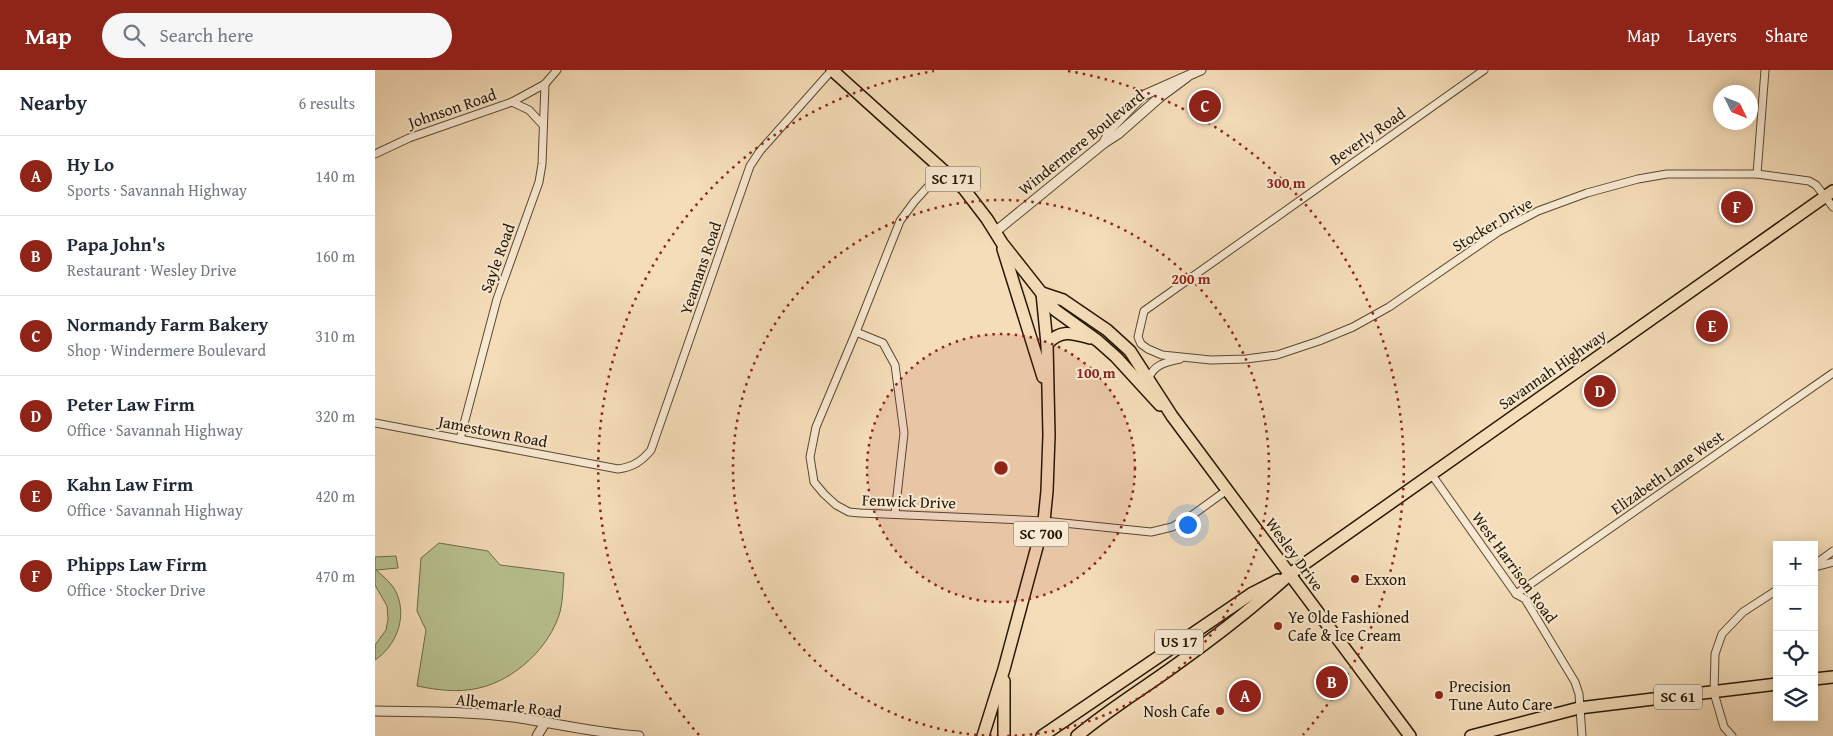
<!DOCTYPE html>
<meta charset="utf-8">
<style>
:root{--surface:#fff;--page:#f6f6f7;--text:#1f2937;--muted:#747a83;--line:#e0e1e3;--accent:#8f2418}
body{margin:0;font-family:"Gentium Book Plus",serif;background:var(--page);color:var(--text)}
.controls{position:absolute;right:15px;bottom:15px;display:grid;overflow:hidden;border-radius:0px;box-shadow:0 2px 12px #0003}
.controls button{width:45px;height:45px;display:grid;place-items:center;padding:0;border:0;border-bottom:1px solid var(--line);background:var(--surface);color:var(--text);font:25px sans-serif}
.compass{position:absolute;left:1338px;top:15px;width:45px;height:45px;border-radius:50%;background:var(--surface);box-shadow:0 2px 12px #0003;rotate:133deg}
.you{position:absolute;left:812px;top:454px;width:18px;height:18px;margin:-12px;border:4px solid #fff;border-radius:50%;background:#1a73e8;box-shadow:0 0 0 8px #1a73e833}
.badge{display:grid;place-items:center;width:32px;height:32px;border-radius:50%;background:var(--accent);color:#fff;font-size:16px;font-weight:700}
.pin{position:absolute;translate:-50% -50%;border:2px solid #fff;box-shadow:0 1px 5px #0006}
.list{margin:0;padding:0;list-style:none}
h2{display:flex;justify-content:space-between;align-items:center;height:65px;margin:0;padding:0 20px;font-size:21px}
h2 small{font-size:16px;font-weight:400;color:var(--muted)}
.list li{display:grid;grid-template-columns:32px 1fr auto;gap:15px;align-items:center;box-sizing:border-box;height:80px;padding:0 20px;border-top:1px solid var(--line)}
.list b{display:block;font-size:19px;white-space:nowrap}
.list p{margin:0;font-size:16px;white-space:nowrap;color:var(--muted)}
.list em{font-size:16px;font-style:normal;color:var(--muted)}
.icon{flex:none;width:28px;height:28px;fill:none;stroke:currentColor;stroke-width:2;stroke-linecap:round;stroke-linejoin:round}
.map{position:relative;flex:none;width:1458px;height:666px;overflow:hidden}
header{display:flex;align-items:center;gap:30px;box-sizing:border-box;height:70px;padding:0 25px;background:var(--accent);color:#fff}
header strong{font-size:24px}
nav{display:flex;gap:28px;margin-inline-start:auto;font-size:18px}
.search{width:350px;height:45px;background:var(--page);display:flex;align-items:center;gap:12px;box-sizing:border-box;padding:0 18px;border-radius:28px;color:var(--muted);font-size:19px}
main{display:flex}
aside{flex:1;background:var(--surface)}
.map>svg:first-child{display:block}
.green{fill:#b9c291;stroke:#6f6c4a}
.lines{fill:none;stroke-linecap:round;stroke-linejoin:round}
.minor-casing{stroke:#594830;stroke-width:9}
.tertiary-casing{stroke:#594830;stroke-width:11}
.primary-casing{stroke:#251702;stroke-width:14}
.trunk-casing{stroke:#251702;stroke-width:14}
.minor{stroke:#f8e9d2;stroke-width:7}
.tertiary{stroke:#f8e9d2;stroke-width:9}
.primary{stroke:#f5ddb9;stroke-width:11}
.trunk{stroke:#f5ddb9;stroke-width:11}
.ring{fill:none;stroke:#8f2418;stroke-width:2.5;stroke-dasharray:2.5 5}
.poi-dot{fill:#8f2418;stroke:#f8e9d2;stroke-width:2}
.labels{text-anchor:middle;stroke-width:4;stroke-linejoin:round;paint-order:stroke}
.shield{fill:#f8e9d2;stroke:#645640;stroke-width:1}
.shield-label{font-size:15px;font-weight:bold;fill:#251702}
.street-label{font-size:16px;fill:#251702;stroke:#f8e9d2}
.poi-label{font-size:16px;fill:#251702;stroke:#f8e9d2;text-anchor:start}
.centre{fill:#8f2418;stroke:#f8e9d2;stroke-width:2.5}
.ring-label{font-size:15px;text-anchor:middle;font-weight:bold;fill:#8f2418;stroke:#f8e9d2;stroke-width:4;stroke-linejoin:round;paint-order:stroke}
</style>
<header>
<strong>Map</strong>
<div class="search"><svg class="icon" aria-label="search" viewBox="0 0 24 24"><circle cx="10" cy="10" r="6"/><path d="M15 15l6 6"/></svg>Search here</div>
<nav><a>Map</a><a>Layers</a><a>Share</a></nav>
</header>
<main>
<aside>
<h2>Nearby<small>6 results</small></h2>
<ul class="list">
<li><span class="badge">A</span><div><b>Hy Lo</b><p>Sports · Savannah Highway</p></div><em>140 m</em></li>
<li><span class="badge">B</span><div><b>Papa John's</b><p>Restaurant · Wesley Drive</p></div><em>160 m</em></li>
<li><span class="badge">C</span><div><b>Normandy Farm Bakery</b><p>Shop · Windermere Boulevard</p></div><em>310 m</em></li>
<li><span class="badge">D</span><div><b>Peter Law Firm</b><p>Office · Savannah Highway</p></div><em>320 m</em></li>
<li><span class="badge">E</span><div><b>Kahn Law Firm</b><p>Office · Savannah Highway</p></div><em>420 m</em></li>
<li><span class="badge">F</span><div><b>Phipps Law Firm</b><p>Office · Stocker Drive</p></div><em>470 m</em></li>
</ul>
</aside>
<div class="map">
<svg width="1458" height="666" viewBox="0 0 1458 666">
<rect width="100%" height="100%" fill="#f5ddb9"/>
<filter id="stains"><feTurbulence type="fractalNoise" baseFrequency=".004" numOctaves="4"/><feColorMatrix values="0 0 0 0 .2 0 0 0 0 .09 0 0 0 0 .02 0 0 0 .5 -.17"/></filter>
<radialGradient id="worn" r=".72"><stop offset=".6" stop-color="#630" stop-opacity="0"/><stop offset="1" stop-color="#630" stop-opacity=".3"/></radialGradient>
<g class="green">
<path d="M64,473L113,481L125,495L189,503C188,516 188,530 185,542C175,577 140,610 104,618C83,623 62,620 42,616L51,560L42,541L46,488Z"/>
<path d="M21,486L23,498L1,500C9,507 18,514 22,524C32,548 21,576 0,590V575L11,560L13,549L12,536L0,515V487Z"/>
</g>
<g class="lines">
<g class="minor-casing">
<g id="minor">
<path d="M1109,0L769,241L763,267L766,274L773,279L787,285L836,290L871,289L902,285L944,271L978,257L1014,237L1123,162L1163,141L1212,123L1263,109L1292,104H1382L1434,111L1441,115L1458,137"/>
<path d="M137,32L154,40L168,55"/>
<path d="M0,84L34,68L137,32L170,14L182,0"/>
<path d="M568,100L539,132L525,151L481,262L441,357L435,387L439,412L449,424L461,435L474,442L485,443L669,451L776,462L797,457L816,446L852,420"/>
<path d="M1382,104L1390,0"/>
<path d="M481,262L508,273L520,295L529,363L520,444"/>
<path d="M774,308C779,294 792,292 805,289"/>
<path d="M0,353L243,399C258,397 267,391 276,380L375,96L385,81L457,0"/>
<path d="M85,369L122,229L164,112L167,94L170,14"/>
<path d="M1057,405L1141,524L1150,529L1200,612L1204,624L1207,666"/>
<path d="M1439,495L1458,481"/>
<path d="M1440,497L1458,492"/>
<path d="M1141,524L1458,303"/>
<path d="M1357,666L1349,657L1339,623L1340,584L1347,564L1368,542L1402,520"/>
</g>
</g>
<g class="tertiary-casing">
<g id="tertiary">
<path d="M729,73L736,58L767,26L826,0"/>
<path d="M620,162L729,73L743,64L785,27L812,7"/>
<path d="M0,641C46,642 93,641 138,647C180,653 221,663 264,666"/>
<path d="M162,666L170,653"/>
</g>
</g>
<g class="primary-casing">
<g id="primary">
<path d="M457,0L589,119L612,149L627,173L680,240L723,271L741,287L785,335"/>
<path d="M628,179L668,307"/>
<path d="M667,223L688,230L732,260L755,281L797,346L1035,666"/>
<path d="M672,274C686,259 697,263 715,268"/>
<path d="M1439,609L1458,607"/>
<path d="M629,611V666"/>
<path d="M608,666L629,599L669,451L672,421L674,365L672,274L667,223"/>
<path d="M1096,666L1204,638L1402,614"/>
</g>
</g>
<g class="trunk-casing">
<g id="trunk">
<path d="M667,666L876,524L903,510"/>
<path d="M702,666C732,641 766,620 798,597C839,568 878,538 915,504L1458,121"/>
</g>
</g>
<use href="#minor" class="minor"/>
<use href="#tertiary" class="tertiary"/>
<use href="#primary" class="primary"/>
<use href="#trunk" class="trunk"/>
</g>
<circle cx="626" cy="398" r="134" fill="#8f2418" fill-opacity=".12"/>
<g class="ring">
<circle cx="626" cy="398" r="134"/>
<path d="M624 666A268 268 0 1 1 628 666"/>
<path d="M324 665A403 403 0 0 1 559 1M693 1A403 403 0 0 1 928 665"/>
</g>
<g class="poi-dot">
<circle cx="980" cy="509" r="5"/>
<circle cx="903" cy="556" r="5"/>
<circle cx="1064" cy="625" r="5"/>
<circle cx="845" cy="641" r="5"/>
</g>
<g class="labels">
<g class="shield">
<rect x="550.5" y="96.5" width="55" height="25" rx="4"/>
<rect x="638.5" y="451.5" width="55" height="25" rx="4"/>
<rect x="780" y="559.5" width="48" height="25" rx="4"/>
<rect x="1279" y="614.5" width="48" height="25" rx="4"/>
</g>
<g class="shield-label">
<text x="578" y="114">SC 171</text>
<text x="666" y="469">SC 700</text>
<text x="804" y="577">US 17</text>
<text x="1303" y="632">SC 61</text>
</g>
<g class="street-label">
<text transform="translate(77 38) rotate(-19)" y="6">Johnson Road</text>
<text transform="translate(992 66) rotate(-35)" y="6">Beverly Road</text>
<text transform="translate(706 72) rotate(-39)" y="6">Windermere Boulevard</text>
<text transform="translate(1117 154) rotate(-31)" y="6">Stocker Drive</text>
<text transform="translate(122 188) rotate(-70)" y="6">Sayle Road</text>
<text transform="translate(325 198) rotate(-71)" y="6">Yeamans Road</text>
<text transform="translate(1177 299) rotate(-35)" y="6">Savannah Highway</text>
<text transform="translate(118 361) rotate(11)" y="6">Jamestown Road</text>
<text transform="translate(1292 402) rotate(-35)" y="6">Elizabeth Lane West</text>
<text transform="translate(534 431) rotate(2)" y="6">Fenwick Drive</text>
<text transform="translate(920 484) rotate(54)" y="6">Wesley Drive</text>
<text transform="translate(1140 497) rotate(54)" y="6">West Harrison Road</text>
<text transform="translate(134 635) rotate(7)" y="6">Albemarle Road</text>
</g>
<g class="poi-label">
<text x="990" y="515">Exxon</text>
<text x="913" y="553">Ye Olde Fashioned<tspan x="913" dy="18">Cafe &amp; Ice Cream</tspan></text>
<text x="1074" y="622">Precision<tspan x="1074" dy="18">Tune Auto Care</tspan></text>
<text x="835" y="647" text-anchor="end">Nosh Cafe</text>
</g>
</g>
<circle cx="626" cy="398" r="8" class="centre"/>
<g class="ring-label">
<text x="911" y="118">300 m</text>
<text x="816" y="214">200 m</text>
<text x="721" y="308">100 m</text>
</g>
<rect width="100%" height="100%" filter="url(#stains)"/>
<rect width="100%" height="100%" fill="url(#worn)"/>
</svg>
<div class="controls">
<button>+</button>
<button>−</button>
<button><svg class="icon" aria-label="locate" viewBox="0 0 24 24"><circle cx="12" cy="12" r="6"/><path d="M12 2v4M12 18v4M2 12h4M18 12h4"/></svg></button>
<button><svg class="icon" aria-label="layers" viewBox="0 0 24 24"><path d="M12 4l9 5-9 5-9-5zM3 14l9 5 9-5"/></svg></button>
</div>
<svg class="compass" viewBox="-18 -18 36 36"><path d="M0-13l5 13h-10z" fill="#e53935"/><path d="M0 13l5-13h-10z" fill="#747a83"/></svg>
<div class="you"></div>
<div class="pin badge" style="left:870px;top:626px">A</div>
<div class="pin badge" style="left:957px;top:612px">B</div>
<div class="pin badge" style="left:830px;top:36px">C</div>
<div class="pin badge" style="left:1225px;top:321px">D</div>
<div class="pin badge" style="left:1337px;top:256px">E</div>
<div class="pin badge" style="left:1362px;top:137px">F</div>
</div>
</main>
